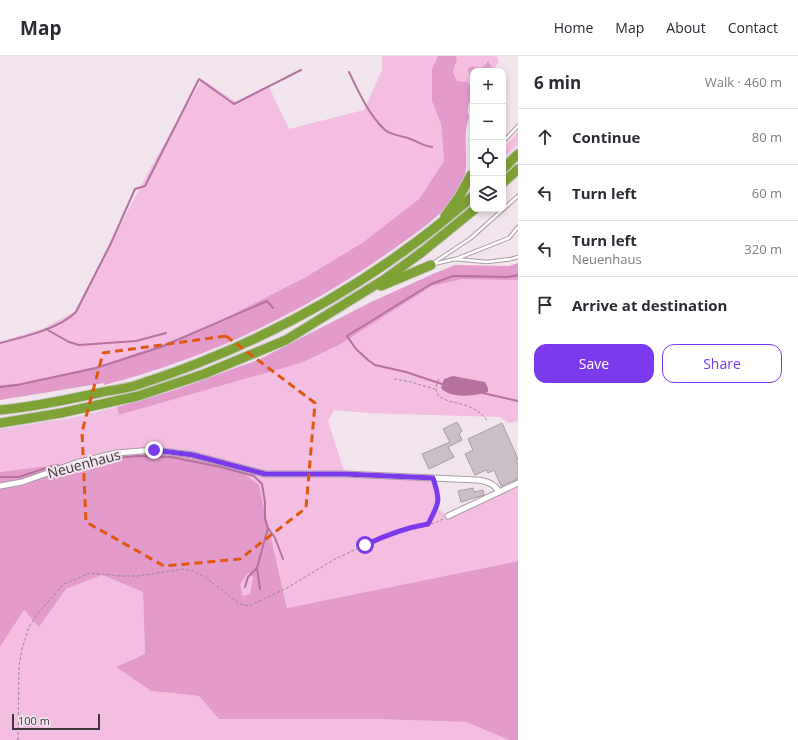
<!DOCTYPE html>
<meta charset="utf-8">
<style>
:root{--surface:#fff;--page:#f2f2f3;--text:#2b2b33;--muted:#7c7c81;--line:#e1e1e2;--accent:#7c3aed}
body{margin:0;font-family:"Open Sans",sans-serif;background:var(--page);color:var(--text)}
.controls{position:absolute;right:12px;top:12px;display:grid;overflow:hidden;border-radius:8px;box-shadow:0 2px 6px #0003}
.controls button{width:36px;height:36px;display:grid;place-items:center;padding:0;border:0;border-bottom:1px solid var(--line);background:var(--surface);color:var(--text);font:20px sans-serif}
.scale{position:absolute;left:12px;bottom:10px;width:88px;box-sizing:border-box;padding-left:4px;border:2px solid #3e383c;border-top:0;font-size:11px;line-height:14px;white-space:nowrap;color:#3e383c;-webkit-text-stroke:3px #f2e4ed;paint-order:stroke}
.stop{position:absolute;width:12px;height:12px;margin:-9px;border:3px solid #7c3aed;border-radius:50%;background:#fff}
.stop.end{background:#7c3aed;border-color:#fff;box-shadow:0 1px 4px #0008}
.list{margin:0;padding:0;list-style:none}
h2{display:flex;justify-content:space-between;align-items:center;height:52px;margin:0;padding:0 16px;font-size:17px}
h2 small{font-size:13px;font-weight:400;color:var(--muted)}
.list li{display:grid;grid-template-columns:26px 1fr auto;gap:12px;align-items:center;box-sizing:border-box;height:56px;padding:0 16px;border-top:1px solid var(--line)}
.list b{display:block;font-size:15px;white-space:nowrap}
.list p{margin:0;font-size:13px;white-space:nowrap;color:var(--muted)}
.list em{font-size:13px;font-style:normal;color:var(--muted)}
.actions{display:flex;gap:8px;padding:12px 16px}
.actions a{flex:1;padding:9px 0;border:1px solid var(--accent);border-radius:12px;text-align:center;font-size:14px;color:var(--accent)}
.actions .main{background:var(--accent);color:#fff}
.icon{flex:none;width:22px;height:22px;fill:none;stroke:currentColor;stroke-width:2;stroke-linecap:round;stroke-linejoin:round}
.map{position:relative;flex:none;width:518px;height:684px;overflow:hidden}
header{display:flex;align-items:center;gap:24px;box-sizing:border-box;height:56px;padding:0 20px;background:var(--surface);border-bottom:1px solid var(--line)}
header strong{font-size:19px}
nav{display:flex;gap:22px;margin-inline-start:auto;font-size:14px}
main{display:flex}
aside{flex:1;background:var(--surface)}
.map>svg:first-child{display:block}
.green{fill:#f3bee1}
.forest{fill:#e29bcb;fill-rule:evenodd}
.water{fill:#b5719f}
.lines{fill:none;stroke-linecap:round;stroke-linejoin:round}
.stream{stroke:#b5719f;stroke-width:2}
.building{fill:#cbbfc7;stroke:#a89ca4}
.lane-casing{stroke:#a89ca3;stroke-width:4.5}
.street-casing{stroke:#a89ca3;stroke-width:7}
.highway-casing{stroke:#c9c7c8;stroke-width:11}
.path{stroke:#958b92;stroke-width:1;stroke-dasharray:3 2;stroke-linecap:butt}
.lane{stroke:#fff;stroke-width:2.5}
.street{stroke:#fff;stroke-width:5}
.highway{stroke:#7ea235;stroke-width:9}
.route{stroke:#7c3aed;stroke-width:5}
.marked{fill:none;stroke:#e0570e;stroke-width:3;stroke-dasharray:8 5;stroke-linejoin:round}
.labels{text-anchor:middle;stroke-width:4;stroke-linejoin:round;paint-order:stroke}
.street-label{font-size:14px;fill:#3e383c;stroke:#f2e4ed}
</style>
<header>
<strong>Map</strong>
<nav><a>Home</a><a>Map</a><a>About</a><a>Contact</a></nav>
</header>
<main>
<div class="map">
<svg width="518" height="684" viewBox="0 0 518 684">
<rect width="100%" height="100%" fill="#f2e4ed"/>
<g class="green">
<path d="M382,0H438L432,13V45L441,68L444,105L419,143L362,187L304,222L202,274L108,307L37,326L0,329V286L44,272L74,256L151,111L202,23L236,46L268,29L289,73L364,54L382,14Z"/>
<path d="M456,0H497L499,6L493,13L490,7H486L483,11L479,12L474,9L468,17L472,22L470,30L467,26L457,25L453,16L457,3Z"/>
<path d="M518,76V88L503,103V92Z"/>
<path d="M463,223H518V365L509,367L500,361L366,357L334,354L328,365L345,418L435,422L441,442L438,453L448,460L518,428V505L287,552L259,429L0,416V373L71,362L117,351L119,359L301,307L339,289L432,230Z"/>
<path d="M248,517L253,521L250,538L243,540L240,528Z"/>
<path d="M102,519L143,536L145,598L116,611L151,635L199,640L219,663H376L466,666L509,684H0V591L24,554L39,571L66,533Z"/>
</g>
<g class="forest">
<path d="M438,0H456L457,3L453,16L457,25L467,26L470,29C474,22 468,20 468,13C473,7 477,13 483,11L488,5L493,13L492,15H473C473,22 474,29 473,36C472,42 468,48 468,53C467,56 469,59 469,62C468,66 466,70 466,74C464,94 470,112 461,130C447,157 419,175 395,192C307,255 209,302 104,329V327L0,344V329L37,326L108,307L202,274L304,222L362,187L419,143L444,105L441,68L432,45V13Z"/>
<path d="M518,207V223L516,224L463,223L432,230L339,289L301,307L119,359L117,351L175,334L260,303L371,246L433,218L455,209L509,210Z"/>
<path d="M145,398L173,399L216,407L239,414L259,429L287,552L518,505V684H509L466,666L376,663H219L199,640L151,635L116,611L145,598L143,536L102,519L66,533L39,571L24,554L0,591V416ZM248,517L253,521L250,538L243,540L240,528Z"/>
</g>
<path class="water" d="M453,320L485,326L488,332V336C476,340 450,343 441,332L444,323Z"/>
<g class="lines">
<g class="stream">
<path d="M349,16C358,35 369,59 385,74C392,79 401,80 408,82C417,85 422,90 432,91"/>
<path d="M46,273L69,286L79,289L136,285L166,277"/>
<path d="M0,287C23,281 59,273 76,256L111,187L135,133L145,130L199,23L234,48L301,14"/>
<path d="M445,329L406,316L375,309L368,304L356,293L347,280L431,228L453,220L508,221L518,219"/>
<path d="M0,331L17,329L96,312L161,291L267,245L273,252"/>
<path d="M483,337L518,345"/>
<path d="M70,416L86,409L114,402L139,400L171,401L221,411L254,420L262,428L265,446V463L268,472L257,512L248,521L245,531"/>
<path d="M0,421H19L55,409L60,410"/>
<path d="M268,472L275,482L283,503"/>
<path d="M257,512L260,533"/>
</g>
</g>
<g class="building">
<path d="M457,366L462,375L459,378L462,384L448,391L454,401L429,413L422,398L450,386L443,373Z"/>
<path d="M502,367L518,403L516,404L518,408V423L501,430L494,414L488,417L486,414L475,419L465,398L473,394L468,383Z"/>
<path d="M473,432L474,436L483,434L484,439L461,446L458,435Z"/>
</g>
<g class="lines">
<g class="lane-casing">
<g id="lane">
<path d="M503,86L518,70"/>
<path d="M456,203L509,182L518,171"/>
<path d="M432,208L471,182L518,140"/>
<path d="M434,208L455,203L487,206L511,203L518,201"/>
</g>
</g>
<g class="street-casing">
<g id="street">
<path d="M0,430L22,426L76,407L116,397L154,394L193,399L265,418H345L477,424C486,425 494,427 499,436L518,427"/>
<path d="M448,460L499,436"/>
</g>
</g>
<g class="highway-casing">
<g id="highway">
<path d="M503,113L518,98"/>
<path d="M503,127L518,113"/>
<path d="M445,160L459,141L471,119"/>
<path d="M381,230L431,209"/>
<path d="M0,354C33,351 66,344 98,337C111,334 125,333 137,329C261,289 375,226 473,140"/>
<path d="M0,367L61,357L138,340L204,318L286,284L385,223L422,196L475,153"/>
</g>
</g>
<g class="path">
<path d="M394,323L407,325L435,333"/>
<path d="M439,323C427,347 455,344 470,351C477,354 482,358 487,364"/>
<path d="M428,468C436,451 441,446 435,428"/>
<path d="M18,684L19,610L22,593L29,571L39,556L64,528L90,517L121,520H138L183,513L193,515L205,521L240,548L249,550L287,532L335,503L389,478L407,472L435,467L443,463"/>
</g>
<use href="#lane" class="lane"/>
<use href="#street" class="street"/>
<use href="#highway" class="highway"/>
</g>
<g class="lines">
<path class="route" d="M154,394L193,399L265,418H345L433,422C441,446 439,447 428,468C404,472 386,479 365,489"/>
</g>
<path class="marked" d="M226,280L315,347L306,452L240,503L164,510L86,466L82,376L103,297Z"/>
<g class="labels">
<g class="street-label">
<text transform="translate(84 408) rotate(-15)" y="5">Neuenhaus</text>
</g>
</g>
</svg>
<div class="controls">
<button>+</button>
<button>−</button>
<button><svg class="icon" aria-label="locate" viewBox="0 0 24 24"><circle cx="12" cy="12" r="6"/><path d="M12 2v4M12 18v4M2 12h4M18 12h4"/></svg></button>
<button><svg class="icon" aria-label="layers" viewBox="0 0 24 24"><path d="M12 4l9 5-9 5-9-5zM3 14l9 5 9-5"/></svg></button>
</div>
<div class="scale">100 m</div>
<div class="stop" style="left:365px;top:489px"></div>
<div class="stop end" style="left:154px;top:394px"></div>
</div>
<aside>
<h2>6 min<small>Walk · 460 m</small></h2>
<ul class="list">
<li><svg class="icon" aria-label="ahead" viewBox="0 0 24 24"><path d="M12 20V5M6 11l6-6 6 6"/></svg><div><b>Continue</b></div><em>80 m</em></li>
<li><svg class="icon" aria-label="left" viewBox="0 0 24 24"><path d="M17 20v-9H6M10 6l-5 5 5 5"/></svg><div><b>Turn left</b></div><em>60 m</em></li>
<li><svg class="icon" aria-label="left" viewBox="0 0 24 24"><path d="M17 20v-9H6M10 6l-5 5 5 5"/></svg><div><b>Turn left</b><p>Neuenhaus</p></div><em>320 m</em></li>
<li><svg class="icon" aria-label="arrive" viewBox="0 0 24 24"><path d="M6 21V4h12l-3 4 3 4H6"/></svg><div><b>Arrive at destination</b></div></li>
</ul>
<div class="actions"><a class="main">Save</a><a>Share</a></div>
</aside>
</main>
